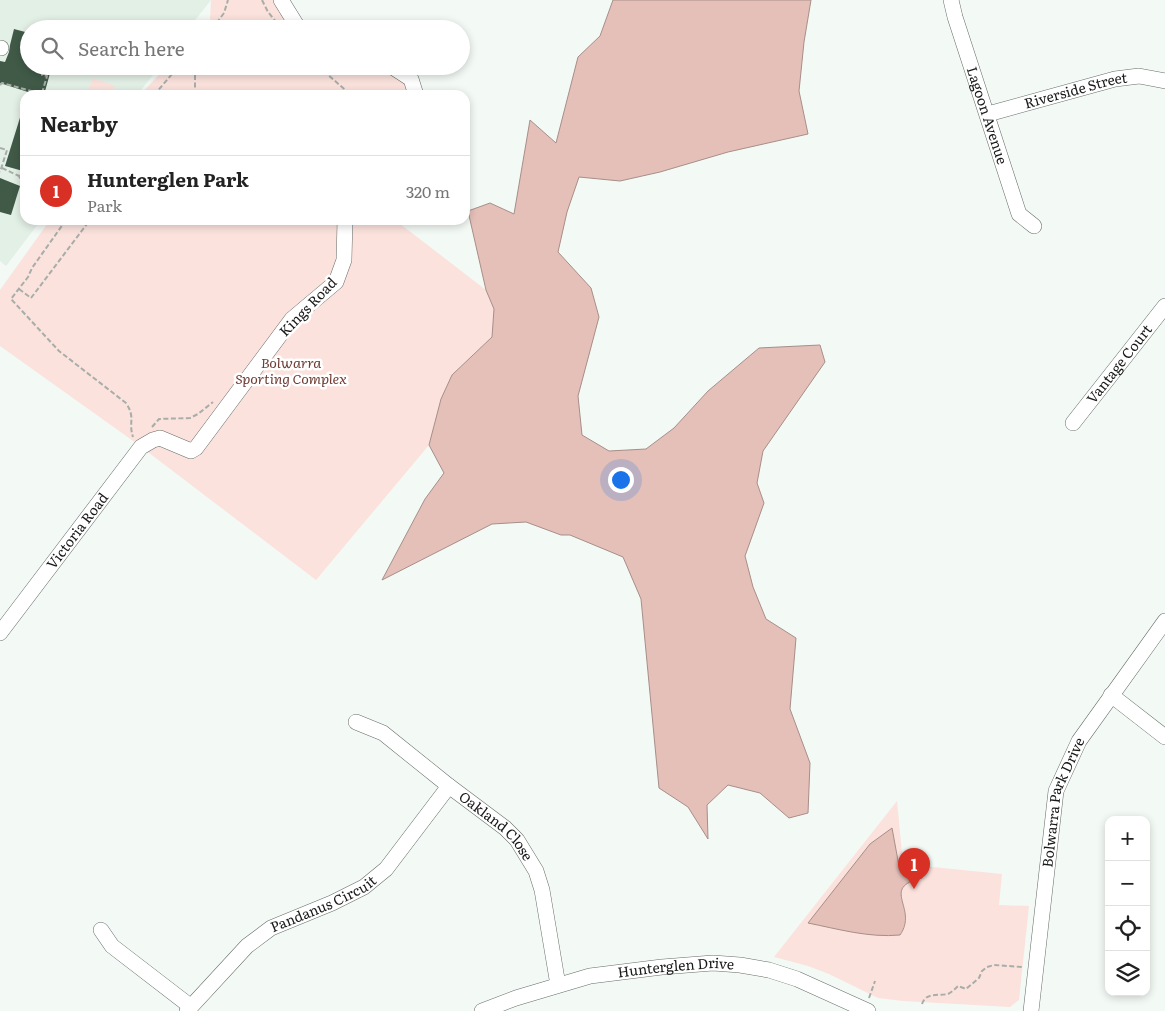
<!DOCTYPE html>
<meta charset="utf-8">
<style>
:root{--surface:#fff;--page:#f2f2f2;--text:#222;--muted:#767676;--line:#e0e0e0;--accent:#d93025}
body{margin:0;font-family:Literata,serif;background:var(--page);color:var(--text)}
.controls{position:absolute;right:15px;bottom:15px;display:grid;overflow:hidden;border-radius:10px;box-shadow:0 2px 8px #0003}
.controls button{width:45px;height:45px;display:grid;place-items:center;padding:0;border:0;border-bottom:1px solid var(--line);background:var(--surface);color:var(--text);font:25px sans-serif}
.you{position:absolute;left:620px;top:479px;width:18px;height:18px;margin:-12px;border:4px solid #fff;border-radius:50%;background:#1a73e8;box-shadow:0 0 0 8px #1a73e833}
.badge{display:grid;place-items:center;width:32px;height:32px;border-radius:50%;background:var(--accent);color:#fff;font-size:16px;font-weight:700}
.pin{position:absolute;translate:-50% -41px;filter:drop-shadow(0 1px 2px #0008)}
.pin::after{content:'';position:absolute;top:26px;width:18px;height:15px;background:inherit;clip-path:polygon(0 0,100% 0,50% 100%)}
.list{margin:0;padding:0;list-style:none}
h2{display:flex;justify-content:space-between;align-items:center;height:65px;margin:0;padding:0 20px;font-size:21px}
h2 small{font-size:16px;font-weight:400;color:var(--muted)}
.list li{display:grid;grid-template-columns:32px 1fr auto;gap:15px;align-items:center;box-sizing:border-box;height:70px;padding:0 20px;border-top:1px solid var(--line)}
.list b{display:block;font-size:19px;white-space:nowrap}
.list p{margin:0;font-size:16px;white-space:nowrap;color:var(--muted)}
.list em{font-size:16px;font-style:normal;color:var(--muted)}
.icon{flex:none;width:28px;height:28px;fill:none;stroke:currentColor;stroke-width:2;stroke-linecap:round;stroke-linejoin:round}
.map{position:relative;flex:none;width:1165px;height:1011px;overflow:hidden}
.search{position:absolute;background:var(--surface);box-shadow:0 2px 8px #0003;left:20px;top:20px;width:450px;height:55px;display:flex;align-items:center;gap:12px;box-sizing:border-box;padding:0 18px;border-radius:28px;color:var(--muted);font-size:19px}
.panel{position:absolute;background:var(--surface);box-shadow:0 2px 8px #0003;left:20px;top:90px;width:450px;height:135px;border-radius:15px}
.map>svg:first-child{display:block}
.built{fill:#e3f0e6}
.green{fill:#fbe2dd}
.water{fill:#e4c0b9;stroke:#a78e89}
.building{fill:#415a48}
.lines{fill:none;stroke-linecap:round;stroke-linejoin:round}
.minor-casing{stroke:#686d69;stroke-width:16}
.path{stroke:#a8ada9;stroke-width:2;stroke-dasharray:5 2.5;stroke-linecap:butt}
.minor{stroke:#fff;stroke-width:15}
.labels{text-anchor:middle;stroke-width:5;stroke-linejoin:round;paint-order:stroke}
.street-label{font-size:14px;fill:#181a18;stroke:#fff}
.park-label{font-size:14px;font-style:italic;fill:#6f3d35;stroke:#fff}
</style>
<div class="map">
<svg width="1165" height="1011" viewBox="0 0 1165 1011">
<rect width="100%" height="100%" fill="#f3f9f4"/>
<path class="built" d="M0,0H211L188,29H29V66H160L137,95H25V220H41L6,266L0,261Z"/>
<g class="green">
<path d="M211,0H281L299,29H202L210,20Z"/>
<path d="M167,66H391L416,95H140Z"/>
<path d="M93,78L115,86L111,95H86Z"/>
<path d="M50,220H395L486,290L494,309L492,337L452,375L441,399L429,445L316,580L136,443L0,346V290Z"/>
<path d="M897,801L903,864L1002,874L999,905L1029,906L1019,1000L1010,1007L903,1001L878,998L829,974L808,966L774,957Z"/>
</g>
<g class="water">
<path d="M613,0H811L804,42L799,91L808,134L728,152L660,172L620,181L579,177L567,212L558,252L591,288L599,317L578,396L582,435L609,451L646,449L674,428L708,391L759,348L820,345L825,362L763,451L757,483L764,503L745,556L753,587L766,619L796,638L790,709L810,763L808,813L789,818L760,793L728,785L707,805L708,839L688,807L659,788L641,599L623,557L570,535H561L526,522L492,524L382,580L425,499L444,473L429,445L441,399L452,375L492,337L494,309L486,290L468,211L490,203L514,214L530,120L556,143L578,57L600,36Z"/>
<path d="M892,828L899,866L921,870L924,872L922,878C879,888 919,908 900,935C869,938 838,929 808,923L870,844Z"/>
</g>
<g class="building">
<path d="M14,29L29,33V66H52L44,95H27L28,92L0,83V61L5,62L9,52L10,45Z"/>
<path d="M23,108H25V165L23,171L5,166Z"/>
<path d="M0,178L20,186L11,215L0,212Z"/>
</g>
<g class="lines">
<g class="minor-casing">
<g id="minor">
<path d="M281,0L299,29"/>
<path id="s1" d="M951,0L955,17L1019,214L1034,226"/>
<path d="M0,48H1"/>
<path d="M391,66L411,79L416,95"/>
<path id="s2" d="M988,114L1115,79L1139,76L1165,81"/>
<path id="s3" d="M1073,423L1165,306"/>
<path id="s4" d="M0,633L141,447L153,440L160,438L191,451L196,448L292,319L336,282L344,260L345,220"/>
<path d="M1111,695L1165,737"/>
<path id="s5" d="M356,722L383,733L449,786L505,828L517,840L536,871L542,890L558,985"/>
<path d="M101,930L112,946L190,1006"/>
<path id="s6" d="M187,1011L247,946L271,928L332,903L364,887L386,869L449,786"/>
<path id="s7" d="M482,1011L516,998L590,976L662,967L713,963L740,965L769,970L797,979L868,1011"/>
<path id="s8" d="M1031,1011L1056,791L1079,741L1165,621"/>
</g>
</g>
<g class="path">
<path d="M262,0L268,12L282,29"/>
<path d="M212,29L224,13L228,0"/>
<path d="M318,66L351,95"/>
<path d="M0,85L2,83L46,95"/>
<path d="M42,93L47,76L42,75L45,68"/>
<path d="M154,95L179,66"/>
<path d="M195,95V66"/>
<path d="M0,148L7,150L0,172"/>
<path d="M2,168L19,176L25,170"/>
<path d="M19,177L25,182"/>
<path d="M66,220L32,268L28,277L11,299L59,351L126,403C136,418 128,422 133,437"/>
<path d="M19,289L31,298L90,220"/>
<path d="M152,427L159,419L190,418L198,414L213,402"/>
<path d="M869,998L875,981"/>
<path d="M922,1004C926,992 938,996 948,994C952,992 955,989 958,986L966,989L979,978L982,971L987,967L994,965L1022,967"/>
</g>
<use href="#minor" class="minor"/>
</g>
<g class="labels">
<g class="street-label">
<text dy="5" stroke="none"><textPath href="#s2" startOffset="91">Riverside Street</textPath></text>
<text dy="5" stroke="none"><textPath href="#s1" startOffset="121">Lagoon Avenue</textPath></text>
<text transform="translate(308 307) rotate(-46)" y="5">Kings Road</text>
<text dy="5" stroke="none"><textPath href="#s3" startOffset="75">Vantage Court</textPath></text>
<text dy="5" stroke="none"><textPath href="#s4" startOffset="128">Victoria Road</textPath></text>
<text dy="5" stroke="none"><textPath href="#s8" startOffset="212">Bolwarra Park Drive</textPath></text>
<text dy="5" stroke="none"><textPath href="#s5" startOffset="176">Oakland Close</textPath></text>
<text dy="5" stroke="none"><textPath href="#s6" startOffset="176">Pandanus Circuit</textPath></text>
<text dy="5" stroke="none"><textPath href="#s7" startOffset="200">Hunterglen Drive</textPath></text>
</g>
<g class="park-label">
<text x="291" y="368">Bolwarra<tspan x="291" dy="16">Sporting Complex</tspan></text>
</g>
</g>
</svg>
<div class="controls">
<button>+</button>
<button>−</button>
<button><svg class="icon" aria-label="locate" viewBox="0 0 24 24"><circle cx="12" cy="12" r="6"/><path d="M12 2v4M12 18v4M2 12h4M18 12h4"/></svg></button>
<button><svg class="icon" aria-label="layers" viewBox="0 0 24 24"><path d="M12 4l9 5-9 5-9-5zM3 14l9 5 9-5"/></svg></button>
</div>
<div class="you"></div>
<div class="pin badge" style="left:914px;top:889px">1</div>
<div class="search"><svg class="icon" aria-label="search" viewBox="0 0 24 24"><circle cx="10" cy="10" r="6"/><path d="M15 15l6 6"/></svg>Search here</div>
<section class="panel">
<h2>Nearby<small></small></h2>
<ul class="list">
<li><span class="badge">1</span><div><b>Hunterglen Park</b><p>Park</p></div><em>320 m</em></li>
</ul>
</section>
</div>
